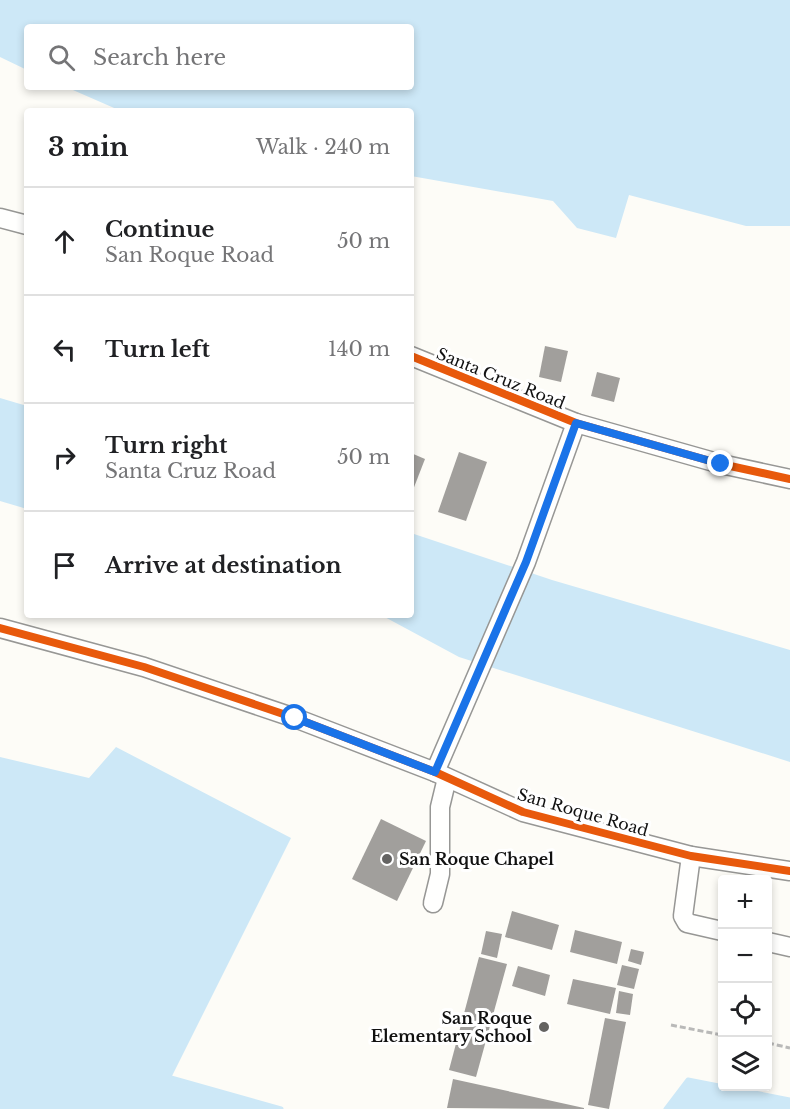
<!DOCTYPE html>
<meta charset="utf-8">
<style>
:root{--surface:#fff;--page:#f6f6f6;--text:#202124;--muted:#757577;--line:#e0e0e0}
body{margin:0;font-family:"Libre Baskerville",serif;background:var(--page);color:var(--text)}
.controls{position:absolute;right:18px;bottom:18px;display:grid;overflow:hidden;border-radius:6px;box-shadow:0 3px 9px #0003}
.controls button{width:54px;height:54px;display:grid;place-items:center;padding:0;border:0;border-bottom:2px solid var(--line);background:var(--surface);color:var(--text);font:30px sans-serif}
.stop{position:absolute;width:18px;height:18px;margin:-14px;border:4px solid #1a73e8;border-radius:50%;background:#fff}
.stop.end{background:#1a73e8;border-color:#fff;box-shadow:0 2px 6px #0008}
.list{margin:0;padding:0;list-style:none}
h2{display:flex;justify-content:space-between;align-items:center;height:78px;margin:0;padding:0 24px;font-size:26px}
h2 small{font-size:20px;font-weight:400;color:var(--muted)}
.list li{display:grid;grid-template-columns:39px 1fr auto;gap:18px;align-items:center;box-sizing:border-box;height:108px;padding:0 24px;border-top:2px solid var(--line)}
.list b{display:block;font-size:22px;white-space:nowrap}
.list p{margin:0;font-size:20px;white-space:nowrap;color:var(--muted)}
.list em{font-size:20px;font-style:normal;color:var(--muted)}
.icon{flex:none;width:33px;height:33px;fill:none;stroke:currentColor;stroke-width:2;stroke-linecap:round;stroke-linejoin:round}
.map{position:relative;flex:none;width:790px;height:1109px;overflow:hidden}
.search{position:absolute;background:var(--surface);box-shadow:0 3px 9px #0003;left:24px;top:24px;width:390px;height:66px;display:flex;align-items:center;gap:15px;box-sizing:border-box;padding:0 21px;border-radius:6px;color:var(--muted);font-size:22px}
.panel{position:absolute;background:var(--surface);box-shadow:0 3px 9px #0003;left:24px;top:108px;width:390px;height:510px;border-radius:6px}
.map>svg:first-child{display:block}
.water{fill:#cde8f7}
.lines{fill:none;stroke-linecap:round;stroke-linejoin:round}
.stream{stroke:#cde8f7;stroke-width:5}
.building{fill:#a19f9c}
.street-casing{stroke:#979795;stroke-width:21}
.path{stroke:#b9b9b8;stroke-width:3;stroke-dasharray:6 3;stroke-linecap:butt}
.street{stroke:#fffffe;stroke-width:18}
.cycleway-casing{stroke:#fff;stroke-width:11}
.cycleway{stroke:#e8590c;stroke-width:8}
.route{stroke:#1a73e8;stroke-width:8}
.poi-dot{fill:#646362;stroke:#fff;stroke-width:2}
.labels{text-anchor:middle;stroke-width:6;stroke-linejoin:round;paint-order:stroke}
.street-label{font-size:16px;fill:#111;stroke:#fff}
.poi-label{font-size:16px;font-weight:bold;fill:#111;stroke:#fff;text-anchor:start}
</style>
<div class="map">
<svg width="790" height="1109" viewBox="0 0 790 1109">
<rect width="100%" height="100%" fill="#fdfcf7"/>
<g class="water">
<path d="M0,0H790V226H746L629,195L616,238L577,228L553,201L411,176V111H121L66,87H411V27H27V70L0,57Z"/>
<path d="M0,398L27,406V509L0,501Z"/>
<path d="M411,533L552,580L790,650V762L459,657L381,615H411Z"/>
<path d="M116,747L291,838L171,1078L281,1109H0V757L89,778Z"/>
<path d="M688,1080L790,1100V1109H666Z"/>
</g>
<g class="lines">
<g class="stream">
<path d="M171,1078L281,1109"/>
<path d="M666,1109L688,1080L790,1100"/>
</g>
</g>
<g class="building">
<path d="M545,346L568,351L561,382L539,377Z"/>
<path d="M597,372L620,378L614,402L591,396Z"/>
<path d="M459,452L487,462L466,521L438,512Z"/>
<path d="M411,453L425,459L411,495Z"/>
<path d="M381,819L426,841L397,901L352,879Z"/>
<path d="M512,911L559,925L552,950L505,937Z"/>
<path d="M575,930L622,942L617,964L570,952Z"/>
<path d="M486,931L502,934L497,958L481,954Z"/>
<path d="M631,949L644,952L641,965L628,961Z"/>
<path d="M479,957L507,964L476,1077L449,1070Z"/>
<path d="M622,965L639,969L634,989L617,985Z"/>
<path d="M518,966L550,975L545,996L512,986Z"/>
<path d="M573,979L616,988L610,1014L567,1004Z"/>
<path d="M619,991L633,994L630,1015L616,1013Z"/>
<path d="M605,1018L626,1022L609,1109L588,1105Z"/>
<path d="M453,1079L584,1108V1109L447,1108Z"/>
</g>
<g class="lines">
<g class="street-casing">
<g id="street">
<path d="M0,218L27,225"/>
<path d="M411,356L576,423L721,464L790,479"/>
<path d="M0,628L144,667L295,718L435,772L523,812L691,856L790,871"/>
<path d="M435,772L526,562L576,423"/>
<path d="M691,856L683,916L687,923L722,931"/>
<path d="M433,903L440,874V807L447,778"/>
<path d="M768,942L790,947"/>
</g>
</g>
<g class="path">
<path d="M671,1025L722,1035"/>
<path d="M768,1043L790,1048"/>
</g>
<use href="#street" class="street"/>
<g class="cycleway-casing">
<g id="cycleway">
<path d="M411,356L576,423L721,464L790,479"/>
<path d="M0,628L144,667L295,718L435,772L523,812L691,856L790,871"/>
</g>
</g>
<use href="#cycleway" class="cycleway"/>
</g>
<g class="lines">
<path class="route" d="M295,718L435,772L526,562L576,423L721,464"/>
</g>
<g class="poi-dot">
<circle cx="387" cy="859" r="6"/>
<circle cx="544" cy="1027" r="6"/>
</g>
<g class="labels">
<g class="street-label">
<text transform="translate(501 378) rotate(22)" y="6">Santa Cruz Road</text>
<text transform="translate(583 812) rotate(16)" y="6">San Roque Road</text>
</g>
<g class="poi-label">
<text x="399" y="865">San Roque Chapel</text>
<text x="532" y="1024" text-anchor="end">San Roque<tspan x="532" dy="18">Elementary School</tspan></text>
</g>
</g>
</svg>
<div class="controls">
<button>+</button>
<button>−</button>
<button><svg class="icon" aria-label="locate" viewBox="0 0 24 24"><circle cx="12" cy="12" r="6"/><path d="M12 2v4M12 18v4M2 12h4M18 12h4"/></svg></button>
<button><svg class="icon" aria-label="layers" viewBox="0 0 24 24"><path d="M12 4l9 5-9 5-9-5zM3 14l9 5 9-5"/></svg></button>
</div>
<div class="stop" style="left:295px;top:718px"></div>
<div class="stop end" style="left:721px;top:464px"></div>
<div class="search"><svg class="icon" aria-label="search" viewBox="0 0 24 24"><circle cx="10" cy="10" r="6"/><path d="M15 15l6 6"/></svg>Search here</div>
<section class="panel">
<h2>3 min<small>Walk · 240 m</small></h2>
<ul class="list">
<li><svg class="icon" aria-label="ahead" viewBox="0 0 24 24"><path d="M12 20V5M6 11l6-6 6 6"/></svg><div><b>Continue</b><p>San Roque Road</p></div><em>50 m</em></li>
<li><svg class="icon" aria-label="left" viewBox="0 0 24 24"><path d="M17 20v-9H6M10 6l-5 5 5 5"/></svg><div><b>Turn left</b></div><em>140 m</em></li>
<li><svg class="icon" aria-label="right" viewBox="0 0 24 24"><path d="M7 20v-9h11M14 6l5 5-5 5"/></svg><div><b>Turn right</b><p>Santa Cruz Road</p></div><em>50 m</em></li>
<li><svg class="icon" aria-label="arrive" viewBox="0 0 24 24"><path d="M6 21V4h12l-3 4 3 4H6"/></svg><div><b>Arrive at destination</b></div></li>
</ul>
</section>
</div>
